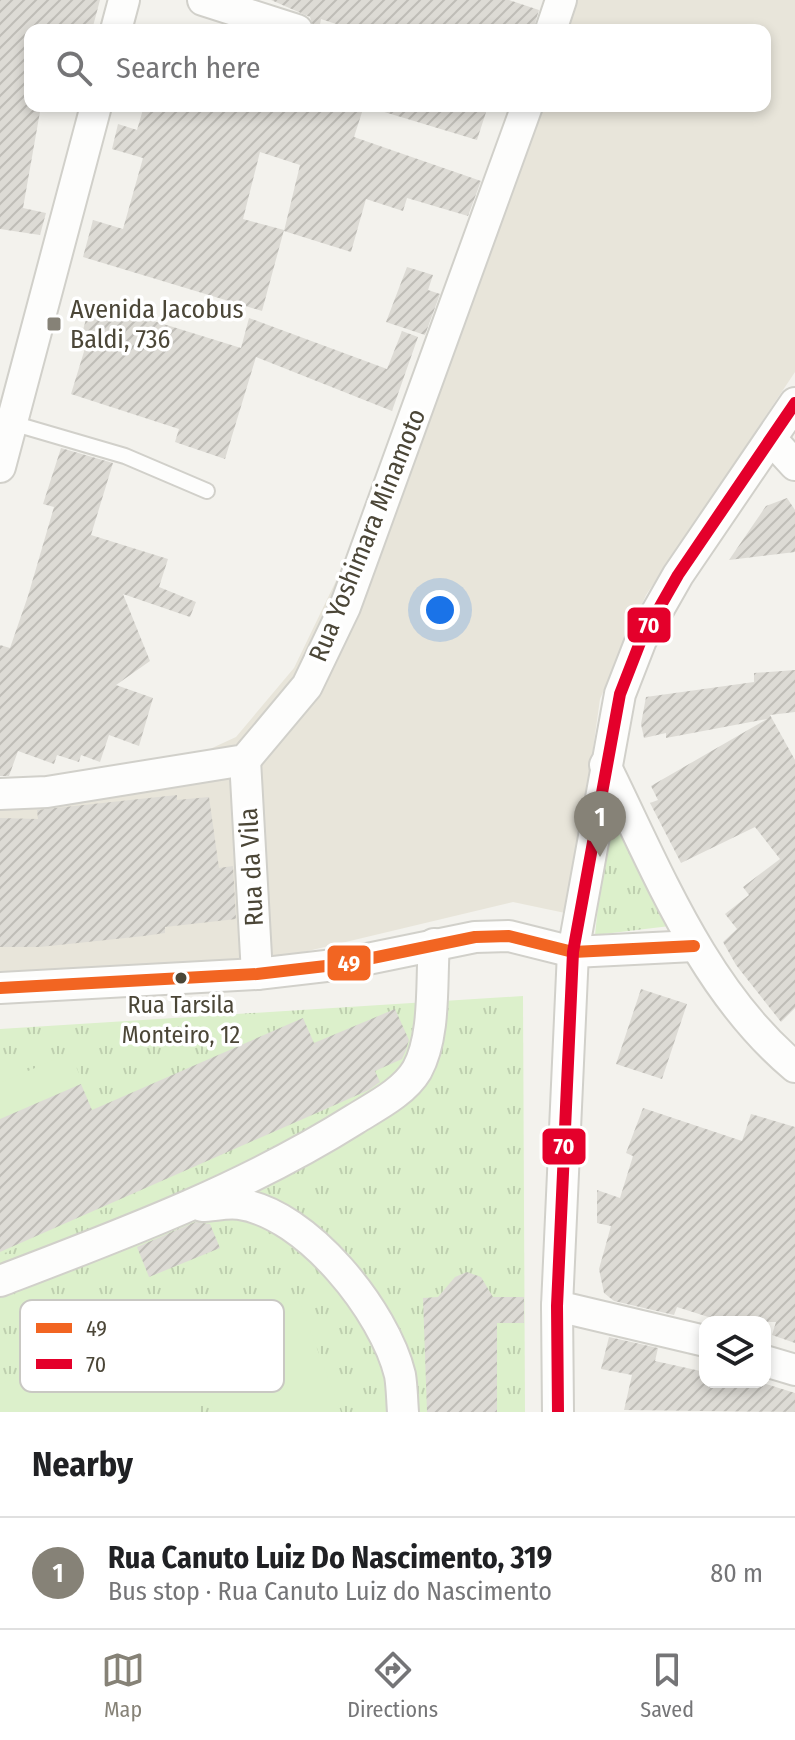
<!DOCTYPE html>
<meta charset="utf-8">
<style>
:root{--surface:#fff;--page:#f2f2f2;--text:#202124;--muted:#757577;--line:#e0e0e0;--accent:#868277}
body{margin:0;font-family:"Fira Sans Condensed",sans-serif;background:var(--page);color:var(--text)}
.controls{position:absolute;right:24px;bottom:24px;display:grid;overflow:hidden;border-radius:16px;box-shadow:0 4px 12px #0003}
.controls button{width:72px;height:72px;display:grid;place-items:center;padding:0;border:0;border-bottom:2px solid var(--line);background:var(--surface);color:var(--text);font:40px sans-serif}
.you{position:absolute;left:440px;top:610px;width:28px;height:28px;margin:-20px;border:6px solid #fff;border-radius:50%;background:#1a73e8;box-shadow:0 0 0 12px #1a73e833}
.badge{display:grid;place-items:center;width:52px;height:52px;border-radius:50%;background:var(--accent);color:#fff;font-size:26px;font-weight:700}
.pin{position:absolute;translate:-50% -66px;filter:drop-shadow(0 2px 4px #0008)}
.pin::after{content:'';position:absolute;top:42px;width:28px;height:24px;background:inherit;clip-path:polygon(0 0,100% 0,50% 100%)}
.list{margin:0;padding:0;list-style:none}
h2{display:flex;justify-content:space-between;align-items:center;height:104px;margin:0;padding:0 32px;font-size:34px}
h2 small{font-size:26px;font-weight:400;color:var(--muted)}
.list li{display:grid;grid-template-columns:52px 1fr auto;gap:24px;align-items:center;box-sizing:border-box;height:112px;padding:0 32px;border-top:2px solid var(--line)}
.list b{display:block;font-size:30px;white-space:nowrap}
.list p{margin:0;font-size:26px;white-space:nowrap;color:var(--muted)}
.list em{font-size:26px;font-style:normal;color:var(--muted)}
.icon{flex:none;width:44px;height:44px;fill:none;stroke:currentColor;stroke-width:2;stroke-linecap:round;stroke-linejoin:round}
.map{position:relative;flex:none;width:795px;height:1412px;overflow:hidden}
.search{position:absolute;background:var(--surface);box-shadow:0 4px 12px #0003;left:24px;right:24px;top:24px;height:88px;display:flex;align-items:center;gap:20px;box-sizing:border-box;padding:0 28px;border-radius:16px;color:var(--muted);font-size:30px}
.sheet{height:216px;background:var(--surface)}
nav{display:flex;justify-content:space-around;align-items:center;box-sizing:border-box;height:112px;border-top:2px solid var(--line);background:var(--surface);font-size:22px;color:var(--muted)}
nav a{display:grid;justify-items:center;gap:4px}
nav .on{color:var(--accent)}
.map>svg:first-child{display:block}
.residential{fill:#e8e5da}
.grass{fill:url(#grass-tufts)}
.garden{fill:#dcf0cb}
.building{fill:url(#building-hatch)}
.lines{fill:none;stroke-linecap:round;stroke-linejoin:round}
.lane-casing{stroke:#d1d0ca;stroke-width:18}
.street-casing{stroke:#d1d0ca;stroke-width:34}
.lane{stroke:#fdfdfc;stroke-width:14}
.street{stroke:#fdfdfc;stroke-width:30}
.bus-1-casing{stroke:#fff;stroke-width:18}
.bus-2-casing{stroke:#fff;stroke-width:18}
.bus-1{stroke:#f26522;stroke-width:12}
.bus-2{stroke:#e4002b;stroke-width:12}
.poi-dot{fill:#868277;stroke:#fff;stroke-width:3}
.bus-dot{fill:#4b4637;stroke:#fff;stroke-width:3}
.labels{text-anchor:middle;stroke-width:7;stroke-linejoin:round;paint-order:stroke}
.bus-label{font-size:24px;fill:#4b4637;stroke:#fff}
.poi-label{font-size:26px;fill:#4b4637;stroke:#fff;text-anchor:start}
.street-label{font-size:26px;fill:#4b4637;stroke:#fff}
.key{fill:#fff;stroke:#c9c8c3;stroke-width:2}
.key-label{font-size:22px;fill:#4b4637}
.line-badge{stroke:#fff;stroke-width:3}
.badge-label{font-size:22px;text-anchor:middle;font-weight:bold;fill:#fff}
</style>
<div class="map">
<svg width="795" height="1412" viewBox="0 0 795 1412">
<defs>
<pattern id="grass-tufts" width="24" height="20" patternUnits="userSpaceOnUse" patternTransform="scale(2)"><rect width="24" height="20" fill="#dcf0cb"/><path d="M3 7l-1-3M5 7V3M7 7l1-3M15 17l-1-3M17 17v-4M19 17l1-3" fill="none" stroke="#becfaf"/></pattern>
<pattern id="building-hatch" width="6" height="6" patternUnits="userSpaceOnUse" patternTransform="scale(2)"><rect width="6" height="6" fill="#dddbd5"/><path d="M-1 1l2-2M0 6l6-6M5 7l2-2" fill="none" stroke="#bfbdb7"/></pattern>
</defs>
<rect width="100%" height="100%" fill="#f3f2ed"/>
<path class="residential" d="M552,0H795V372L646,595L600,699L570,914L513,902L287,956L0,973V782L197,755L236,737L294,668L361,529L514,106H765V30H544Z"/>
<g class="grass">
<path d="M608,810L670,926L595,935Z"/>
<path d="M523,996L525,1412H0V1029Z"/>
</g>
<g class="garden">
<path d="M70,1053L133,1196L0,1255V1083Z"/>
<path d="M299,1301L341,1412H215L189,1343Z"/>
<path d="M164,1319L201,1412H0V1384Z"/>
</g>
<g class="building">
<path d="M0,0H100L92,30H30V106H41L23,208L46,213L40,235L0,229Z"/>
<path d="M271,0H509L539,10L533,30H354L321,19L319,30H314L310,17Z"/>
<path d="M144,106H364L354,137L481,181L468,216L407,198L403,211L366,199L351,252L284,231L300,165L260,152L243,219L284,230L262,311L83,257L93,220L123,229L143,158L112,149L118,124L137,130Z"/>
<path d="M382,106H488L477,140L381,111Z"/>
<path d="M407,267L433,275L428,290L440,294L425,335L386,322Z"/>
<path d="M90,305L130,318L131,314L241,348L249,318L387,369L402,331L418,337L392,411L256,357L225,459L175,442L179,429L71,394L90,332L83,330Z"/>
<path d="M61,448L113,463L91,535L168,559L159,587L196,602L190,617L123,594L150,661L116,685L153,698L139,746L109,735L100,762L81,755L79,762L57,755L54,764L18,751L9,776H0V645L10,648L28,596L54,507L43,504Z"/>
<path d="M787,498L795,510V552L729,560L766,506Z"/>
<path d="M795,670V712L770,715L795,760V1008L781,1022L736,965L723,942L737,929L725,914L749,895L743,887L780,859L755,827L681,863L650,803L658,800L651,786L767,719L666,738V733L644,738L641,724L646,697L754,682V673Z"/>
<path d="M177,795V800L209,797L219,868L233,866L236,919L165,927V933L144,936L40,947H0V818L38,819L37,810Z"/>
<path d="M641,989L687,1004L662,1079L616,1064Z"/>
<path d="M395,1009L409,1040L406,1050L402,1059L375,1071L380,1082L369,1090L0,1252V1119L81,1084L92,1110L303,1018L314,1043Z"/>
<path d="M643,1108L742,1141L751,1114L795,1127V1343L772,1335L776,1322H724L677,1307L674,1315L614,1301L604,1293L599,1269L611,1226L597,1223V1190L620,1198L633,1156L626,1153Z"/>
<path d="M195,1222L210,1224L220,1248L149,1277L137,1247Z"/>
<path d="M467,1272L481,1277L493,1297H524V1323H497V1412H427L423,1298L438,1297L455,1277Z"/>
<path d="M609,1337L658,1348L655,1361L705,1372V1382H760L795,1393V1412L624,1410L632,1375L601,1369Z"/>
</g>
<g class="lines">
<g class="lane-casing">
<path id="lane" d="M12,423L125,456L207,491"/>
</g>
<g class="street-casing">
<g id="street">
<path d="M203,0L297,30"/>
<path d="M116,30L124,0"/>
<path d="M551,30L561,0"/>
<path d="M771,439L795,465"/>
<path d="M0,467L96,106"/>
<path d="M245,760L257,974"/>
<path d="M605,765C657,870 703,990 795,1067"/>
<path d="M0,794L47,792L245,760L307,686L345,607L527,106"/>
<path d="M0,988L257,974L343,964L475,937L509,936L573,952L694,946"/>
<path d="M202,1206C213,1206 227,1202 239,1204C307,1213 385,1312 400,1375C402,1387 402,1400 403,1412"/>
<path d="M0,1281C123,1234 244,1189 355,1119C376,1106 404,1092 417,1070C436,1035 431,982 434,944"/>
<path d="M557,1306L705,1341"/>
<path d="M765,1361L795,1370"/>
<path d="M558,1412L557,1306L573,952L620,694L641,640L678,575L795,403"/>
</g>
</g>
<use href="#lane" class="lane"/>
<use href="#street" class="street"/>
<g class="bus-1-casing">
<path id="bus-1" d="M0,988L257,974L343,964L475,937L509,936L573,952L694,946"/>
</g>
<g class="bus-2-casing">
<path id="bus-2" d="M558,1412L557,1306L573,952L620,694L641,640L678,575L795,403"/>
</g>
<use href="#bus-1" class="bus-1"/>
<use href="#bus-2" class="bus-2"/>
</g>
<rect class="poi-dot" x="46" y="316" width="16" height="16" rx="4"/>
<circle class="bus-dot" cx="181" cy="978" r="7"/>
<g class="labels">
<g class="bus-label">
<text x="181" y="1013">Rua Tarsila<tspan x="181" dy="30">Monteiro, 12</tspan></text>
</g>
<g class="poi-label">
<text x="70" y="318">Avenida Jacobus<tspan x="70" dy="30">Baldi, 736</tspan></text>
</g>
<g class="street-label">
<text transform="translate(367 535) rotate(-68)" y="9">Rua Yoshimara Minamoto</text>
<text transform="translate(251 867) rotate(-93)" y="9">Rua da Vila</text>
</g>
</g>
<rect x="20" y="1300" width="264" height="92" rx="12" class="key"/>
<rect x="36" y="1323" width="36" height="10" fill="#f26522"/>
<rect x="36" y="1359" width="36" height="10" fill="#e4002b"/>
<g class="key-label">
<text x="86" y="1336">49</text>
<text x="86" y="1372">70</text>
</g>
<g class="line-badge">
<rect x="626" y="606" width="46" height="38" rx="8" fill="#e4002b"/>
<rect x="326" y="944" width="46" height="38" rx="8" fill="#f26522"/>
<rect x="541" y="1127" width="46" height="39" rx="8" fill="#e4002b"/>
</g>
<g class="badge-label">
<text x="649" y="633">70</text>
<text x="349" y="971">49</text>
<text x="564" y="1154">70</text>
</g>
</svg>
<div class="controls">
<button><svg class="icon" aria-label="layers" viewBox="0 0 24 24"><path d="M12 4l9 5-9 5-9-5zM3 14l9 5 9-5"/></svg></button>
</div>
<div class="you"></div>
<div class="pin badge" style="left:600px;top:857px">1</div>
<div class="search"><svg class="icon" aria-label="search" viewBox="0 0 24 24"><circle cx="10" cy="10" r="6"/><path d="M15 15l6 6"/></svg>Search here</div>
</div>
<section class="sheet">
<h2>Nearby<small></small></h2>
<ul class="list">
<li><span class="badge">1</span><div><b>Rua Canuto Luiz Do Nascimento, 319</b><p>Bus stop · Rua Canuto Luiz do Nascimento</p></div><em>80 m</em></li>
</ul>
</section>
<nav>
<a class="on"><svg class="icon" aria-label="map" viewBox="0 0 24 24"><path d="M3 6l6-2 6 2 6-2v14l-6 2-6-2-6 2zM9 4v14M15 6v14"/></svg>Map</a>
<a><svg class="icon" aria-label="directions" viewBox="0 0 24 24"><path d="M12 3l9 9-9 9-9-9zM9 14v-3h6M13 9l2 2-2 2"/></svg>Directions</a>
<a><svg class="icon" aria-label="saved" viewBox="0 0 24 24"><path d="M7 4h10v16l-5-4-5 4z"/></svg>Saved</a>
</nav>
